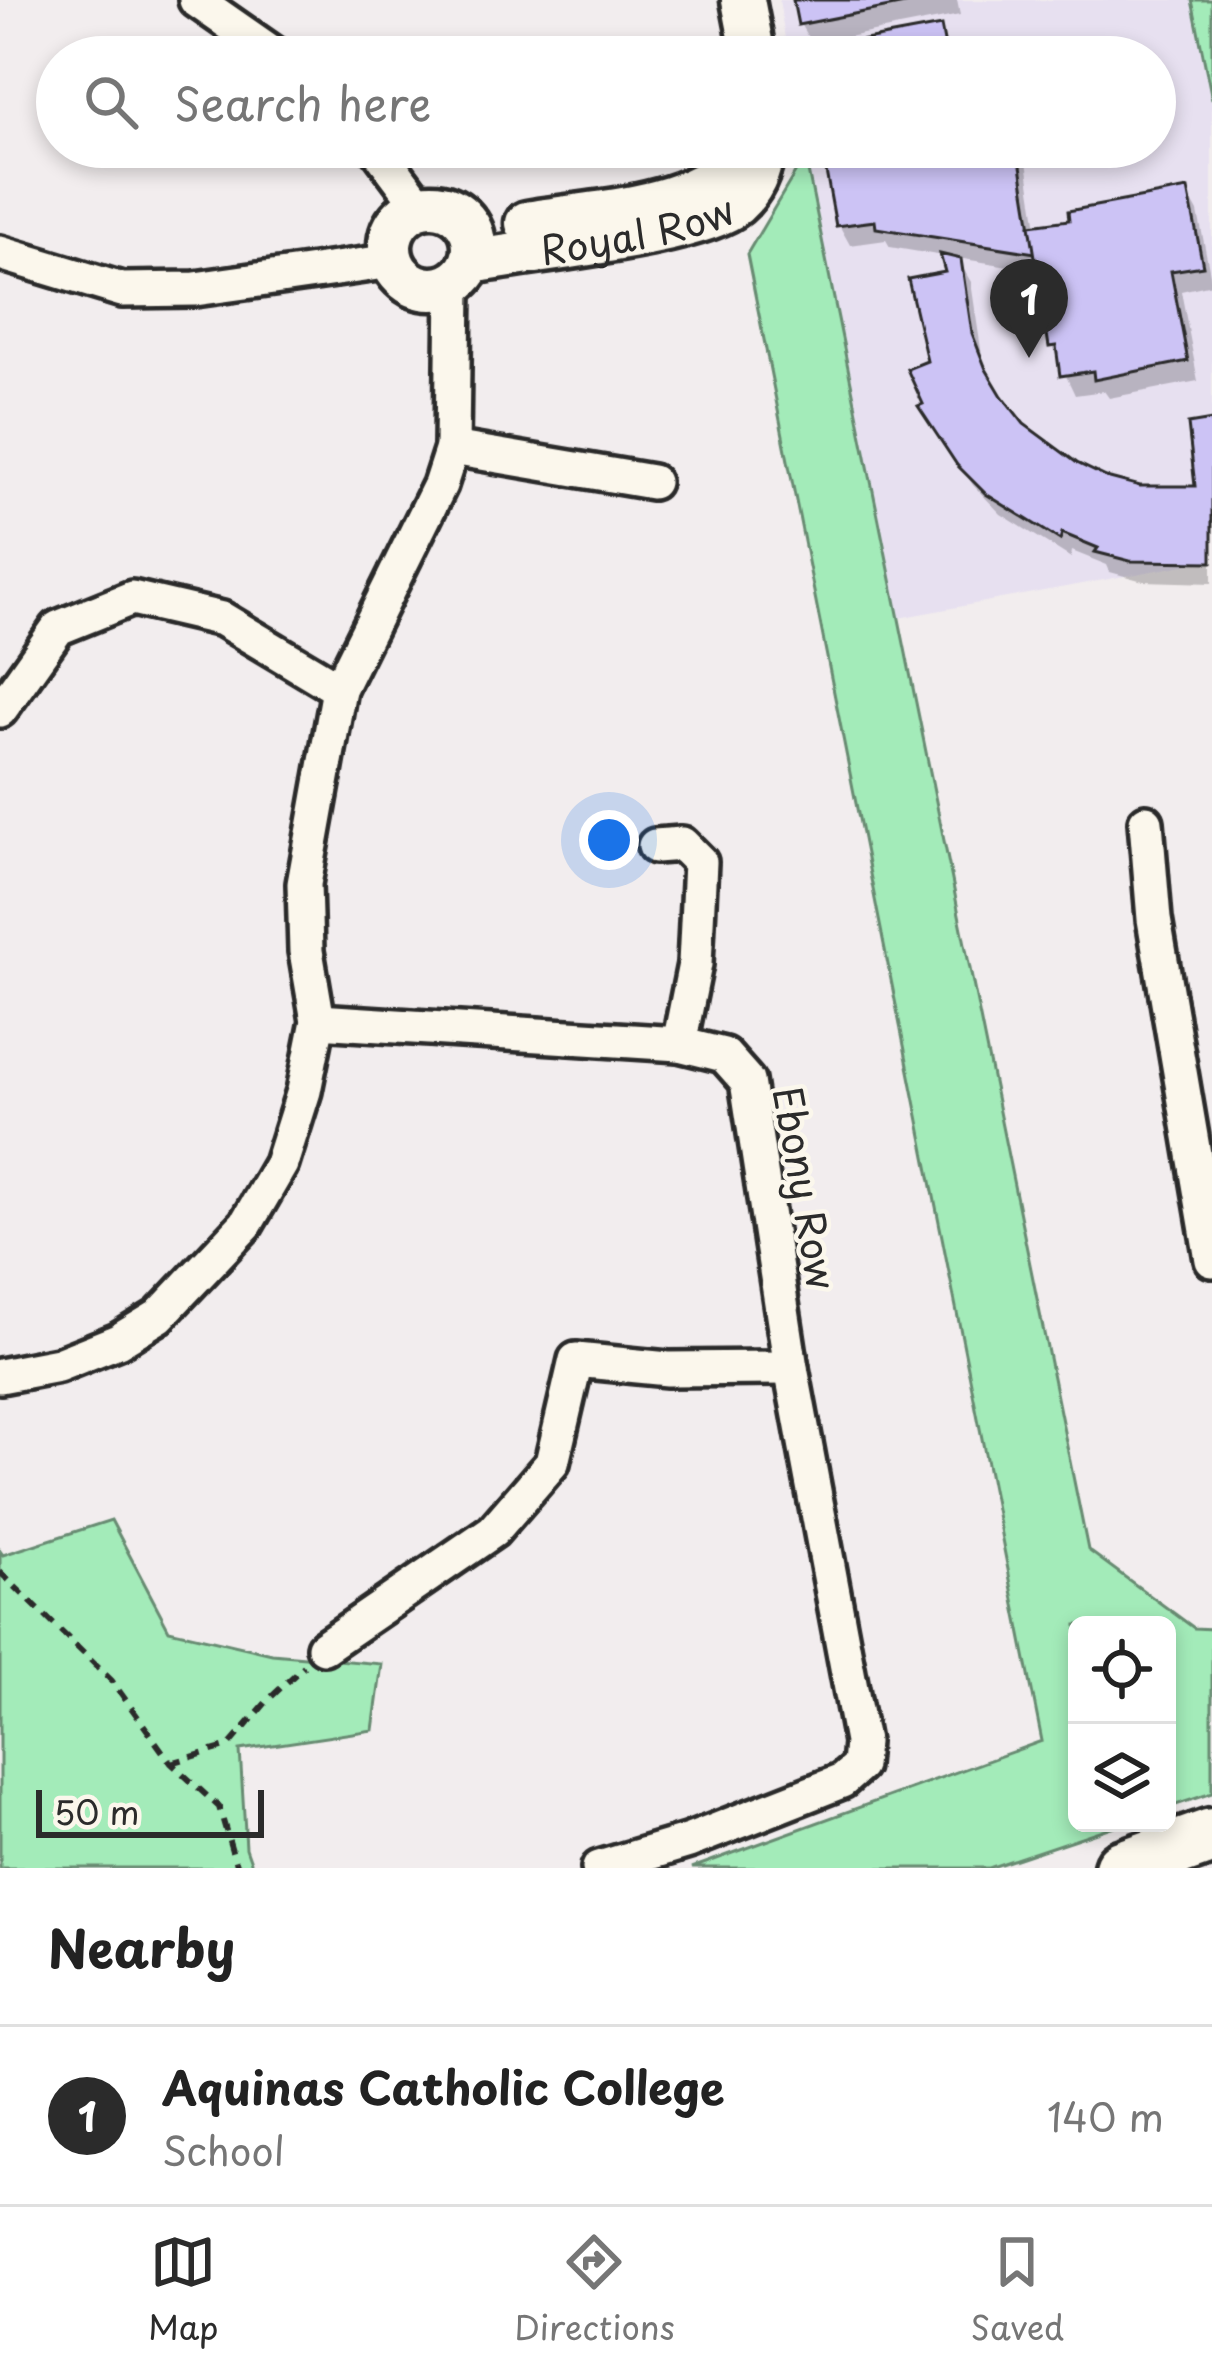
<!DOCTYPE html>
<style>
:root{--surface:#fff;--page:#f6f6f6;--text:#222;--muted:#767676;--line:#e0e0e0;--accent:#2b2b2b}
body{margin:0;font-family:"Playpen Sans",sans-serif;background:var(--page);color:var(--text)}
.controls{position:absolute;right:36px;bottom:36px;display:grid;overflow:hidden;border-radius:18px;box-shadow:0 6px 18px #0003}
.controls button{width:108px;height:108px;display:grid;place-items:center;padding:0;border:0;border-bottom:3px solid var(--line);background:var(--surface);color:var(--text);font:60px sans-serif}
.scale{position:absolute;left:36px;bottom:30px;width:228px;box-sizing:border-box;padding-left:12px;border:6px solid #2b2b2b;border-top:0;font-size:33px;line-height:42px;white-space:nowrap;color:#2b2b2b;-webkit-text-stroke:9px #fbf7ec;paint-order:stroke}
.you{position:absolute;left:609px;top:840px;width:42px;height:42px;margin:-30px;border:9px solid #fff;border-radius:50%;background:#1a73e8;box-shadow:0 0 0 18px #1a73e833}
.badge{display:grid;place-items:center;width:78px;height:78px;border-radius:50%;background:var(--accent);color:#fff;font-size:39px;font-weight:700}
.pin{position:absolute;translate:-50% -99px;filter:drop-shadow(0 3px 6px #0008)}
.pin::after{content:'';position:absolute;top:63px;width:42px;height:36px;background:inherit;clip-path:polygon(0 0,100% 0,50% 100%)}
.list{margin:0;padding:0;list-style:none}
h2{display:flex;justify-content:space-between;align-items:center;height:156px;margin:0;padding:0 48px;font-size:51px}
h2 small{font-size:39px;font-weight:400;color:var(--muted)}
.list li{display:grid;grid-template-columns:78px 1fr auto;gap:36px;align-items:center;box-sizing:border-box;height:180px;padding:0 48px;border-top:3px solid var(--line)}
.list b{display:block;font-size:45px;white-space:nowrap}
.list p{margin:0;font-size:39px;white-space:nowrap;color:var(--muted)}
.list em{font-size:39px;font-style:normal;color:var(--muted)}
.icon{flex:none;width:66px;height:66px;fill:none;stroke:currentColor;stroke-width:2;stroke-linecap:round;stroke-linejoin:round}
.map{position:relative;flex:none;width:1212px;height:1868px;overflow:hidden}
.search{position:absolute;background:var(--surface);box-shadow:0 6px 18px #0003;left:36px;right:36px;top:36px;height:132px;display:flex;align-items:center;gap:30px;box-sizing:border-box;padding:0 42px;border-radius:66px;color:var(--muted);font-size:45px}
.sheet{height:336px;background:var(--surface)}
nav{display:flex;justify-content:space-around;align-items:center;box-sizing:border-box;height:168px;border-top:3px solid var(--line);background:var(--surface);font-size:33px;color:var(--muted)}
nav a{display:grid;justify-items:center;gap:6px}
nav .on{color:var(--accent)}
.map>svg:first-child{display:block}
.built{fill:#e7e0f0}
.green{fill:#a3ebb9;stroke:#678b72;stroke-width:3}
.shadow{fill:#0003}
.building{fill:#ccc3f5;stroke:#2b2b2b;stroke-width:3}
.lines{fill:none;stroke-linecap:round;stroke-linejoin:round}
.minor-casing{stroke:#2b2b2b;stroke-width:42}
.tertiary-casing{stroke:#2b2b2b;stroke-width:51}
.primary-casing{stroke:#2b2b2b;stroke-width:63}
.path{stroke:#2b2b2b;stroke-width:6;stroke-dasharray:12 9;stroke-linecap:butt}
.minor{stroke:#fbf7ec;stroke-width:33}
.tertiary{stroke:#fbf7ec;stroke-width:42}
.primary{stroke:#fbf7ec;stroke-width:54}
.labels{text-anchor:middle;stroke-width:9;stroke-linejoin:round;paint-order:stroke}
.street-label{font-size:39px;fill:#2b2b2b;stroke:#fbf7ec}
</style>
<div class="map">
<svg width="1212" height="1868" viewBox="0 0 1212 1868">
<rect width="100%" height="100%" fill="#f2edee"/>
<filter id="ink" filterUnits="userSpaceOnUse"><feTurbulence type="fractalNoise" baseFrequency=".00833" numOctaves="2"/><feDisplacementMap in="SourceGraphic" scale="24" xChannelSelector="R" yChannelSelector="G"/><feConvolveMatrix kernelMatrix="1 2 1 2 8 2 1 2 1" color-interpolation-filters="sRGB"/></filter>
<g filter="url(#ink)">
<path class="built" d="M779,0H1212V560L898,618L804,147H1155V57H788Z"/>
<g class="green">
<path d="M1192,0H1212V99Z"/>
<path d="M805,156L1088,1550L1194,1628L1212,1629V1793L1167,1808V1625H1077V1823H1123L989,1868H692L1042,1741L747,254Z"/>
<path d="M111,1520L169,1630L272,1654L382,1664L373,1730L240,1750L246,1848L253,1868H0V1551L3,1555Z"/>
</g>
<g class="shadow">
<path d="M796,0H957L960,15L812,44L800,24Z"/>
<path d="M885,147H1021L1026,155L1037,228L1187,192L1198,212L1212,284L1181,291L1198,381L1109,398L1104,391L1075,395L1052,346L1040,271L957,258L971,282L982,356L993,384L1022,426L1075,465L1105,480L1140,489H1198L1212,423V583L1143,581L1110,572L1107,565L1072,551L1071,558L1001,514L973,485L934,427L931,363L949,274L943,256L890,247L886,240L850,245L839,225L891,157Z"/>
</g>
<g class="building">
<path d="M793,0H925L798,25Z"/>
<path d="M941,26L947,57H863L860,41Z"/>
<path d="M930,147H1018L1035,253L876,228L875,221L836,226L825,166Z"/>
<path d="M1188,189L1203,266L1171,271L1188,361L1094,380L1093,371L1060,376L1056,346L1049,347L1030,225L1069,220L1068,211Z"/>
<path d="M940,254L961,259L972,333L986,369L1002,396L1024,424L1077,463L1106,477L1140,486H1195L1188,424L1212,420V562L1130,561L1095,552L1098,548L1062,533L1060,540L986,494L957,465L918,406L923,404L907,369L927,361L908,279L945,272Z"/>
</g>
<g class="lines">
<g class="minor-casing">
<g id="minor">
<path d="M196,0L278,57"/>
<path d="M376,147L420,206"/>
<path d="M0,253L122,290L195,289L392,261"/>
<path d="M452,448L652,482"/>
<path d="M0,710L58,628L132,598L222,619L339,689"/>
<path d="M1146,822L1154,919L1212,1260"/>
<path d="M655,846L682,844L700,862L695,964L679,1044"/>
<path d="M318,1021L679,1044L724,1055L747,1081L791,1368L861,1742L859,1766L842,1781L689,1841L599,1868"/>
<path d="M0,1376L58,1365L118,1341L159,1316L246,1224L281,1164L304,1091L318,1021L306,951L304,884L339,689L440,485L452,448L454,284"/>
<path d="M324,1647L493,1531L552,1463L576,1360L668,1369L791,1368"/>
</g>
</g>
<g class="tertiary-casing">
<g id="tertiary">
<path d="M743,0L754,57"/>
<circle cx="432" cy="247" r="42"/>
<path d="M527,223C600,210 701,211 748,147"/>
<path id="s1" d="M472,262C528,251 700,235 736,204C753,189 761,169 763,147"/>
</g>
</g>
<g class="primary-casing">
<path id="primary" d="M1122,1868L1212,1836"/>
</g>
<g class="path">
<path d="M0,1572L112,1681L171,1763L219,1807L237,1868"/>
<path d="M171,1763L229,1746L269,1699L304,1666"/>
</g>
<use href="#minor" class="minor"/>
<use href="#tertiary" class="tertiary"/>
<use href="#primary" class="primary"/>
</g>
</g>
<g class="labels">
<g class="street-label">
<text dy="14" stroke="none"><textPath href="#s1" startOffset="168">Royal Row</textPath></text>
<text transform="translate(804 1188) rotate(80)" y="14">Ebony Row</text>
</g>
</g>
</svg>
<div class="controls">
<button><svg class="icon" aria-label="locate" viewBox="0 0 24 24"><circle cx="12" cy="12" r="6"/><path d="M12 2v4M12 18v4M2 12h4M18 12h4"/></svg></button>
<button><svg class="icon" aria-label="layers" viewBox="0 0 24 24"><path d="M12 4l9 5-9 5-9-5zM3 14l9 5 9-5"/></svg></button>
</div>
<div class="scale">50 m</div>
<div class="you"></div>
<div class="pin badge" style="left:1029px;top:358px">1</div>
<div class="search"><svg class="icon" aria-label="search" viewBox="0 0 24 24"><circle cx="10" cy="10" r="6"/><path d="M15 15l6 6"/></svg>Search here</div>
</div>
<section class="sheet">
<h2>Nearby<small></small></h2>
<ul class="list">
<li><span class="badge">1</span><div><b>Aquinas Catholic College</b><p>School</p></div><em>140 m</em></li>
</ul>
</section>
<nav>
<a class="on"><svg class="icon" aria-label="map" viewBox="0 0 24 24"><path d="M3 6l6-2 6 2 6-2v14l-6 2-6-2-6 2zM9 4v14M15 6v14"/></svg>Map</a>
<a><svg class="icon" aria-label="directions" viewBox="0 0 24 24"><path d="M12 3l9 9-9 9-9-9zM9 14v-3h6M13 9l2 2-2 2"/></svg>Directions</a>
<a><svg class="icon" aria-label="saved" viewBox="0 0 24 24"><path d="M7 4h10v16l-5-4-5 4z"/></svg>Saved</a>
</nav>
